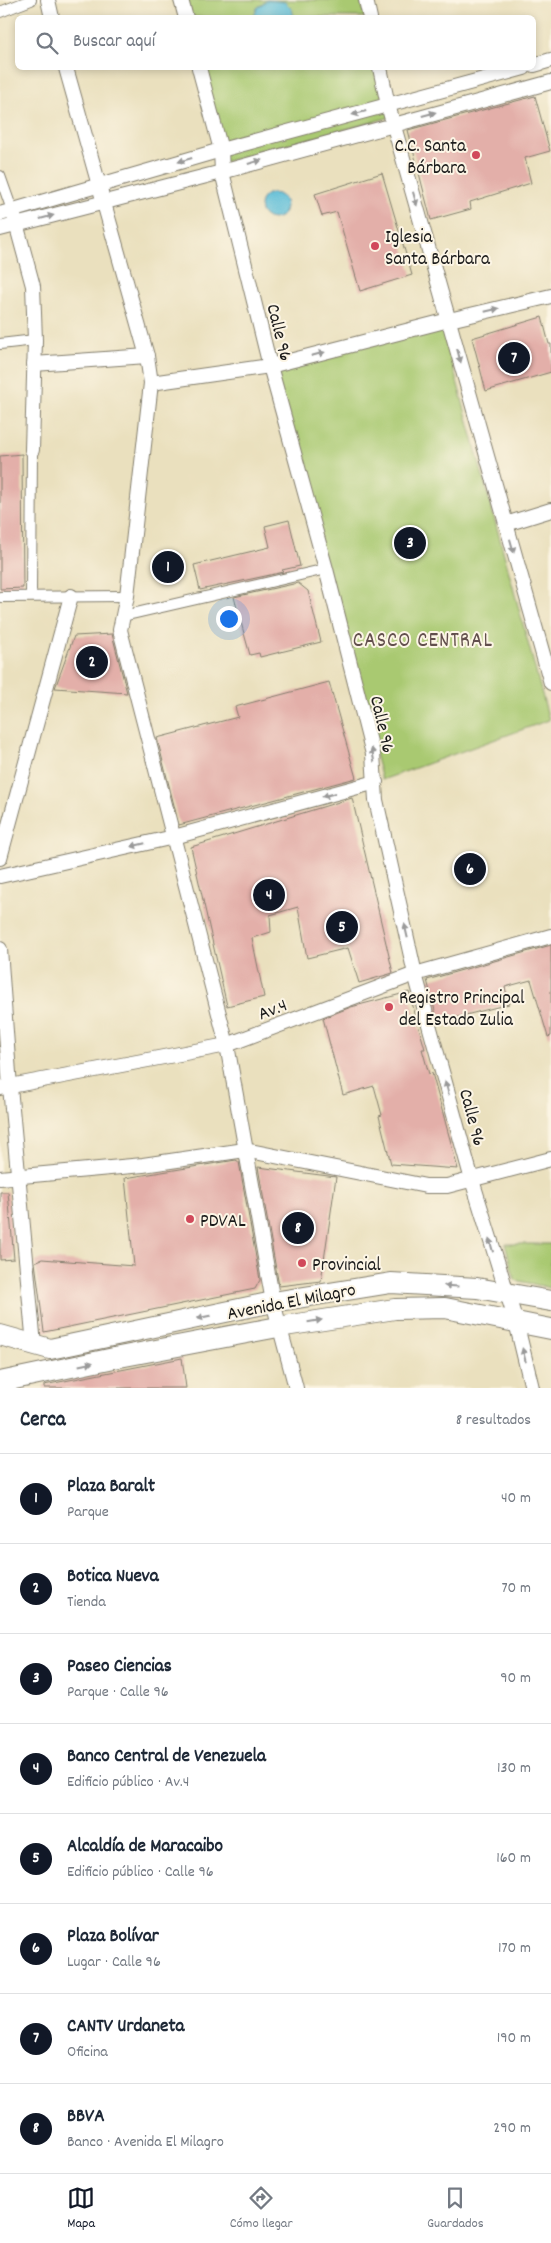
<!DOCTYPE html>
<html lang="es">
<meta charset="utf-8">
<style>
:root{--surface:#fff;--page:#f6f6f7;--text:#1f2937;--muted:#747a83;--line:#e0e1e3;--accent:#111827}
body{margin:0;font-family:Dekko,sans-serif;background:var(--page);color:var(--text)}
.you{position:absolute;left:228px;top:618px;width:18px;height:18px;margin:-12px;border:4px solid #fff;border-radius:50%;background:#1a73e8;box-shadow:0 0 0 8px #1a73e833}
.badge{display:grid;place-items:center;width:32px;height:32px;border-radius:50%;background:var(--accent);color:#fff;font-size:16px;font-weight:700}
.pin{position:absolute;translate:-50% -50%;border:2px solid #fff;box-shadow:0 1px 5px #0006}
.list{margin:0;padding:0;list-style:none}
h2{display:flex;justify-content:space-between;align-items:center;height:65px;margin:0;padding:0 20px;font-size:21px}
h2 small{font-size:16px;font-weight:400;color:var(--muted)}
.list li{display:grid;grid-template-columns:32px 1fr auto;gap:15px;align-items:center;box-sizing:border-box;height:90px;padding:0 20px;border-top:1px solid var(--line)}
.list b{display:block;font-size:19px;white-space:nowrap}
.list p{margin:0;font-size:16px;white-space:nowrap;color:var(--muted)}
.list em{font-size:16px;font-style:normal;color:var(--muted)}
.icon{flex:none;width:28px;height:28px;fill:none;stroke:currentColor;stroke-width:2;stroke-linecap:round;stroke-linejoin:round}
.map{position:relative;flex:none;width:551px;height:1388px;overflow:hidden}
.search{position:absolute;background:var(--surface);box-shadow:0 2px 8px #0003;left:15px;right:15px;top:15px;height:55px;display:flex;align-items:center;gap:12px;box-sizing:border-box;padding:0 18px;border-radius:8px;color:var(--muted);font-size:19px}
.sheet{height:785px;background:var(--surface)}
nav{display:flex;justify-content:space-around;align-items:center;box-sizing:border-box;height:70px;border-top:1px solid var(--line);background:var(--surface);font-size:14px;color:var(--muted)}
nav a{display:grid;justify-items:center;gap:2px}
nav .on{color:var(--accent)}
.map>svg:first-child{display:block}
.green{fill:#a9c971;stroke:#627246}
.water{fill:#58bcd7;stroke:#3a6c7a}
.building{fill:#e3afa9}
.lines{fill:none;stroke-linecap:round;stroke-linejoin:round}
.pedestrian-casing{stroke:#837e6d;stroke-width:12}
.minor-casing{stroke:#837e6d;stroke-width:16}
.secondary-casing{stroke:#837e6d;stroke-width:22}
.pedestrian{stroke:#fff;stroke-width:10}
.minor{stroke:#fff;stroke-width:14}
.secondary{stroke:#fff;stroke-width:20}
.oneway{fill:#999}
.poi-dot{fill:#d1495b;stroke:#fcf5e5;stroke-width:2}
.labels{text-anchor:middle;stroke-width:4;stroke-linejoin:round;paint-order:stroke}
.poi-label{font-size:19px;fill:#1c1c1c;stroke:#fcf5e5;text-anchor:start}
.street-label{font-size:19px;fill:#1c1c1c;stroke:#fcf5e5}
.quarter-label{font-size:21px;letter-spacing:1px;fill:#624f4d;stroke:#fcf5e5}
</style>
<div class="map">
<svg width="551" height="1388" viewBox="0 0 551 1388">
<rect width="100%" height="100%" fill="#fcf5e5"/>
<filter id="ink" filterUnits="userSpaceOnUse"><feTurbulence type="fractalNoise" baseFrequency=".02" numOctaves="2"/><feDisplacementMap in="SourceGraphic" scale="10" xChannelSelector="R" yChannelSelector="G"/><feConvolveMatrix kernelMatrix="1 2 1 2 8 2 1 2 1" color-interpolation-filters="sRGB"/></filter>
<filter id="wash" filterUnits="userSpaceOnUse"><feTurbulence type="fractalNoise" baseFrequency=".0096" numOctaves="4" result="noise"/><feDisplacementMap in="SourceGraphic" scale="20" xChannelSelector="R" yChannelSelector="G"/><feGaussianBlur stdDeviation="1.12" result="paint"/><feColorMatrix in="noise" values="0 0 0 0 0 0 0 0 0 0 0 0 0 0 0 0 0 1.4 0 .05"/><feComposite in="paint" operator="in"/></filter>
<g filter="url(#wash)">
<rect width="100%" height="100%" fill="#eae0be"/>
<g class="green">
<path d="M183,0H361L365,17H187Z"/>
<path d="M200,68H378L391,117L224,162Z"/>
<path d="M441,322L549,720L382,780L271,366Z"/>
<path d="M505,1244H551V1288L515,1280Z"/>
</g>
<g class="water">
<path d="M267,0L285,2L292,9L294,17H254L257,8Z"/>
<circle cx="273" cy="206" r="13"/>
</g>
<g id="blocks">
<g class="building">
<path d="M535,96L550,151L525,158L531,183L470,202L471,209L431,220L408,130Z"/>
<path d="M382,173L412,275L360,291L337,212L322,216L315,194Z"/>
<path d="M542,317L549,344H551V372L486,391L472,338Z"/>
<path d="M22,454L23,588L0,589V456Z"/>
<path d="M289,520L300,566L282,570L284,572L200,590L194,565L270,547L265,526Z"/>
<path d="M298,583L308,591L321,642L260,657L259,653L250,655L234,597Z"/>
<path d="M112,634L127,693L55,688L74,636Z"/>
<path d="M329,682L356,778L179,825L157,738L238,717L235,707Z"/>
<path d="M352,798L393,973L359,983L348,948L307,958L298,907L270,915L271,932L252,938L264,997L227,1006L191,847Z"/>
<path d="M551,945V1036L548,1037L531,980L505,987L509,1004L438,1022L427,980Z"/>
<path d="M409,992L425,1049H422L429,1074L432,1073L458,1169L391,1164L379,1116L382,1115L374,1086L343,1095L323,1018L351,1007Z"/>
<path d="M236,1160L239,1162L260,1280L255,1289L44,1332L35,1262L42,1259L134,1266L125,1178Z"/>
<path d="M258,1167L336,1177L321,1281L279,1286Z"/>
<path d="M0,1192H8L14,1259L0,1260Z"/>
<path d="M182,1358L186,1388H44V1385Z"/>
</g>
</g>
</g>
<g filter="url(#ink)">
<use href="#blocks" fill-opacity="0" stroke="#837e6d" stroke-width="1"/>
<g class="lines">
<g class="pedestrian-casing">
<g id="pedestrian">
<path d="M0,12L31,0"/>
<path d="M0,176L12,210"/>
<path d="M0,344L35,340"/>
<path d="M31,596L32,450"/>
<path d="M0,597L127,596"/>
<path d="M123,616L326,569"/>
</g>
</g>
<g class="minor-casing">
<g id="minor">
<path d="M48,0L52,18"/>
<path d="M181,0L186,18"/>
<path d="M366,0L370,18"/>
<path d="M534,65L551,60"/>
<path d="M66,68L147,356L151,383L127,596L120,630L227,1045L273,1302L296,1388"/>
<path d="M199,68L221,150L222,172L270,366L326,569L373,754L376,800L415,974L472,1180L516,1322L532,1388"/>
<path d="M380,68L388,105L551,683"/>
<path d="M0,214L221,150L524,68"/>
<path d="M14,216L33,286L35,340L32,450"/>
<path d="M0,229L222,172L551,82"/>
<path d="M34,364L147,356"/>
<path d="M151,383L270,366L441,322L551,296"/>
<path d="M506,524L551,510"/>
<path d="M0,858L71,596"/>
<path d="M0,876L174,837L376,782"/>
<path d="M0,949L10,1087L34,1345"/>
<path d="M0,1088L227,1045L415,974L551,936"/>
<path d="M0,1178L143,1165L245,1150L426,1186H447L551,1159"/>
</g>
</g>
<g class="secondary-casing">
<g id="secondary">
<path d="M0,1335L50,1349L273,1302L391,1283L477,1288L551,1301"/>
<path d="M0,1382L114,1358L278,1327L395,1309L445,1308L551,1329"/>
</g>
</g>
<use href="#pedestrian" class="pedestrian"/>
<use href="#minor" class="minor"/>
<use href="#secondary" class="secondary"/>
</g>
<defs><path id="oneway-solid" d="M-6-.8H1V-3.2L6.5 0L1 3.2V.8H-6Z" transform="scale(1.25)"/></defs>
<g class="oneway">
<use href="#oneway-solid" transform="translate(359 113) rotate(165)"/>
<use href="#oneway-solid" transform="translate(429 114) rotate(-15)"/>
<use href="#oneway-solid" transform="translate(185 160) rotate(164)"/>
<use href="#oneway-solid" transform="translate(255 162) rotate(-16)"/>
<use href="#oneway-solid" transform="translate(415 199) rotate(74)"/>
<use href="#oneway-solid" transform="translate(47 217) rotate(-15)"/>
<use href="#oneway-solid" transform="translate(492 310) rotate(-13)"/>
<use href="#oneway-solid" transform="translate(318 354) rotate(-15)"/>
<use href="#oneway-solid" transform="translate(459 356) rotate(75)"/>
<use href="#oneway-solid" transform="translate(512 546) rotate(74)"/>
<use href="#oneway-solid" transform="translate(373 755) rotate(-100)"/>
<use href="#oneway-solid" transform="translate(329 795) rotate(165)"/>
<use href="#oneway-solid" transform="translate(138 845) rotate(167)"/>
<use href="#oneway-solid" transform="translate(406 931) rotate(-103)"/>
<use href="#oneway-solid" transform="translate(447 1088) rotate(-105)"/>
<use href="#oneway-solid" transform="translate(491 1245) rotate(-106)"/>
<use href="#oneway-solid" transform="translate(451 1286) rotate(-176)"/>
<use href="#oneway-solid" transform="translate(204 1317) rotate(168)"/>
<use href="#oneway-solid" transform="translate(315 1321) rotate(-9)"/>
<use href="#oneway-solid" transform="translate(524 1355) rotate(-104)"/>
<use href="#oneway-solid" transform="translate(86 1364) rotate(-12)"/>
</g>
</g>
<g class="poi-dot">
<circle cx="476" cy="155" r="5"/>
<circle cx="375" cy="246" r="5"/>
<circle cx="389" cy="1007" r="5"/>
<circle cx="190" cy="1219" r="5"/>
<circle cx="302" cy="1263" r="5"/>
</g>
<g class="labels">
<g class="poi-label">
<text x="466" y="151" text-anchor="end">C.C. Santa<tspan x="466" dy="22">Bárbara</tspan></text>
<text x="385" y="242">Iglesia<tspan x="385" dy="22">Santa Bárbara</tspan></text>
<text x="399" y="1003">Registro Principal<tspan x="399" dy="22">del Estado Zulia</tspan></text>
<text x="200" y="1226">PDVAL</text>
<text x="312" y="1270">Provincial</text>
</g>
<g class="street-label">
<text transform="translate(281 332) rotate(76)" y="7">Calle 96</text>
<text transform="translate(384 724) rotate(77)" y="7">Calle 96</text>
<text transform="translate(272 1008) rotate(-21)" y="7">Av.4</text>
<text transform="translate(474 1117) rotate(75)" y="7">Calle 96</text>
<text transform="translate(291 1300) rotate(-11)" y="7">Avenida El Milagro</text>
</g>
<g class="quarter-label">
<text x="423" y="646">CASCO CENTRAL</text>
</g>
</g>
</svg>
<div class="you"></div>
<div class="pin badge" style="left:168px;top:567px">1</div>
<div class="pin badge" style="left:92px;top:662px">2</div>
<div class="pin badge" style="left:410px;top:543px">3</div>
<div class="pin badge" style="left:269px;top:895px">4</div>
<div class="pin badge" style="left:342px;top:927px">5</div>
<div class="pin badge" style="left:470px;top:869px">6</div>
<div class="pin badge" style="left:514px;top:358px">7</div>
<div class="pin badge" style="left:298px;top:1228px">8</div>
<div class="search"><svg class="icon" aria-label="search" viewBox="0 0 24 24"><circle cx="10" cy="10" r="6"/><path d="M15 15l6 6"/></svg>Buscar aquí</div>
</div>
<section class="sheet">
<h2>Cerca<small>8 resultados</small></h2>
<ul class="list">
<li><span class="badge">1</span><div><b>Plaza Baralt</b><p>Parque</p></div><em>40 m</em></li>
<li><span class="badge">2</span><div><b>Botica Nueva</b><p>Tienda</p></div><em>70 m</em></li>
<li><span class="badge">3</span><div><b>Paseo Ciencias</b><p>Parque · Calle 96</p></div><em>90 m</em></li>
<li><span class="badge">4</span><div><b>Banco Central de Venezuela</b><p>Edificio público · Av.4</p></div><em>130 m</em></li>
<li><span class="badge">5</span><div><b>Alcaldía de Maracaibo</b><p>Edificio público · Calle 96</p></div><em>160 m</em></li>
<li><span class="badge">6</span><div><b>Plaza Bolívar</b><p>Lugar · Calle 96</p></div><em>170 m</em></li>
<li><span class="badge">7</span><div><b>CANTV Urdaneta</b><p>Oficina</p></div><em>190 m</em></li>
<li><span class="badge">8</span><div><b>BBVA</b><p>Banco · Avenida El Milagro</p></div><em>290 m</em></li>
</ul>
</section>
<nav>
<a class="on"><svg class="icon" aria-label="map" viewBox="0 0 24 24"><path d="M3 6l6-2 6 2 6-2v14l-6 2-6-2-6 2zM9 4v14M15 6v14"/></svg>Mapa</a>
<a><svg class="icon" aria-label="directions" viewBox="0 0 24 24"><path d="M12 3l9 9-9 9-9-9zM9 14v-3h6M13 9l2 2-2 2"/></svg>Cómo llegar</a>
<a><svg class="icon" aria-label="saved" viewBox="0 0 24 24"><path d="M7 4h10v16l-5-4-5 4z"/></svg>Guardados</a>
</nav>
